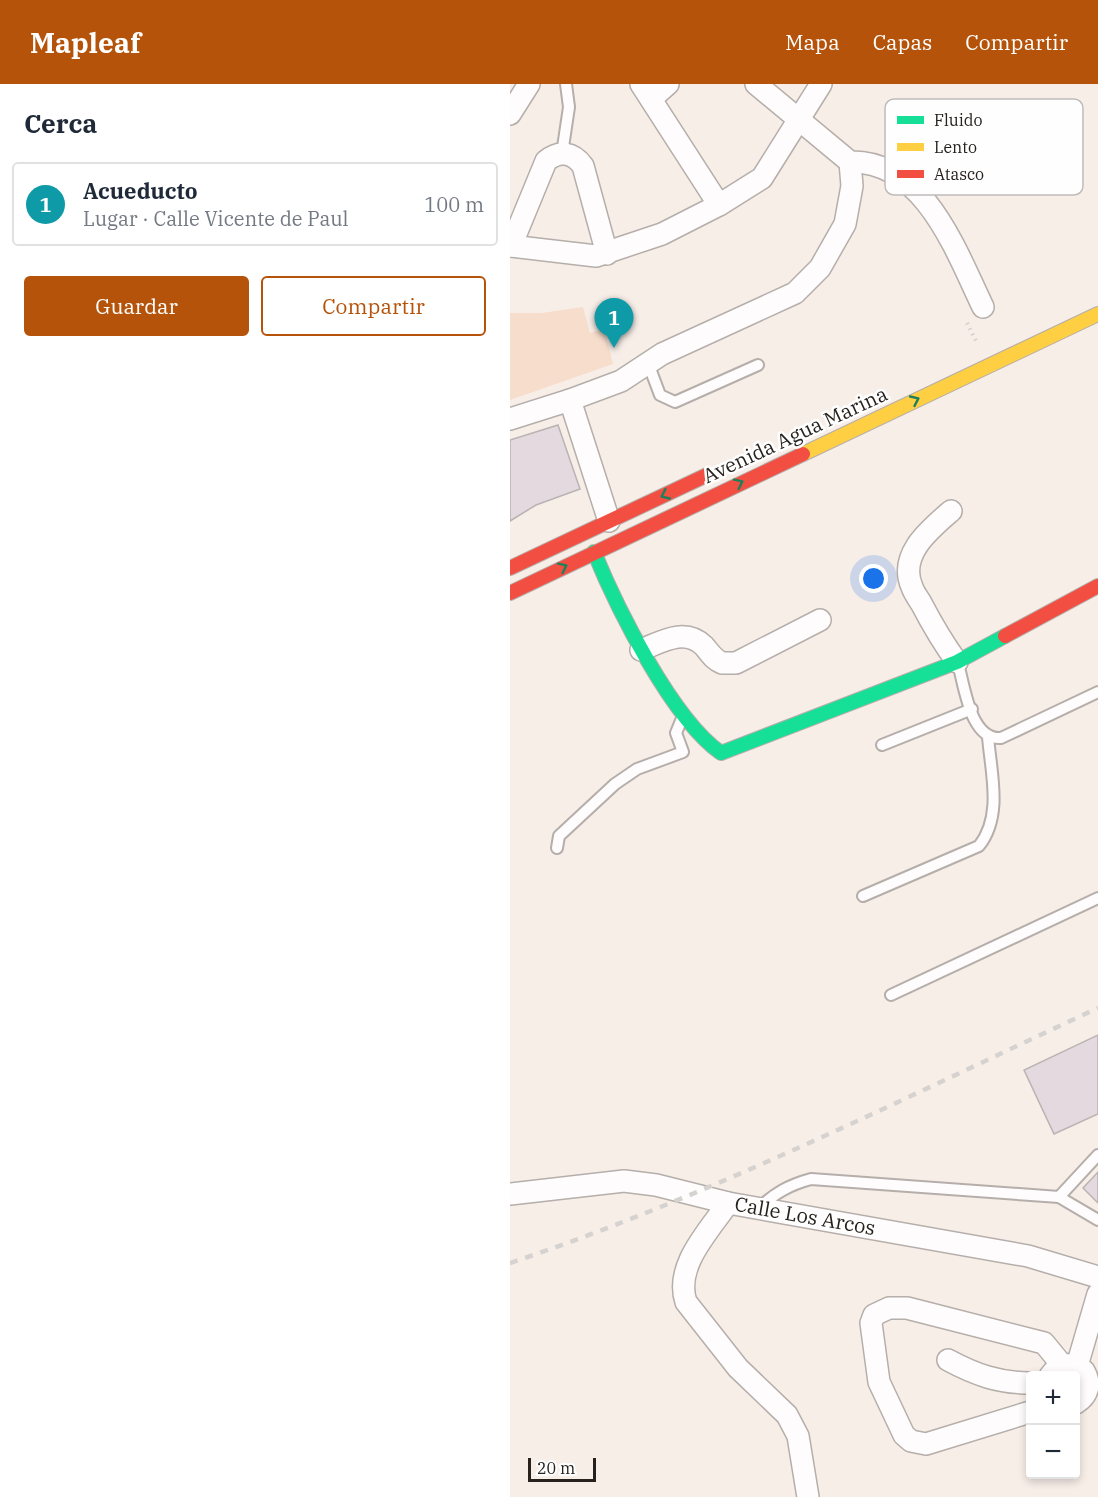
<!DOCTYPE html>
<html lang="es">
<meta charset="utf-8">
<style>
:root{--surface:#fff;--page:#f2f2f3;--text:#1f2937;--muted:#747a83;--line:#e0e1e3;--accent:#b45309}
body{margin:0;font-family:"IBM Plex Serif",serif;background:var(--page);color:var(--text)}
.controls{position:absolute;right:18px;bottom:18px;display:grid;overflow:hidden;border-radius:6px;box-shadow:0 3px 9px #0003}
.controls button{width:54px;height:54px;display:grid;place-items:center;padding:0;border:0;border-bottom:2px solid var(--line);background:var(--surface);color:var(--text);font:30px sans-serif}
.scale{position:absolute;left:18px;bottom:15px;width:68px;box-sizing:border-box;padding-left:6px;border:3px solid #27211d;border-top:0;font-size:16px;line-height:21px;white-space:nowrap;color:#27211d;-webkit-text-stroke:4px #fefefe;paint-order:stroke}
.you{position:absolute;left:364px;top:495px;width:21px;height:21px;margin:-15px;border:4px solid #fff;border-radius:50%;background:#1a73e8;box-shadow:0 0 0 9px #1a73e833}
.badge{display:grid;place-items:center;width:39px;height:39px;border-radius:50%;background:var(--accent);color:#fff;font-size:20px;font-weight:700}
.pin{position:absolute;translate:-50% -50px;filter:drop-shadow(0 2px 3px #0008)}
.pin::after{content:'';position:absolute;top:32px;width:21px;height:18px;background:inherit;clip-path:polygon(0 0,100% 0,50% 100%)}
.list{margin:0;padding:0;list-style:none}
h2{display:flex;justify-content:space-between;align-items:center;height:78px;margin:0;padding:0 24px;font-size:26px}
h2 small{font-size:20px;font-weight:400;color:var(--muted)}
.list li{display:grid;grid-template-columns:39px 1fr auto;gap:18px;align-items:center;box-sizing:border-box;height:84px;margin:0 12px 12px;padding:0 12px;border:2px solid var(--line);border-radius:6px}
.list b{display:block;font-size:22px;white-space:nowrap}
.list p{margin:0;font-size:20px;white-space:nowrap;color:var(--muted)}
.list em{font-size:20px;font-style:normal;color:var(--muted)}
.actions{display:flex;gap:12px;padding:18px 24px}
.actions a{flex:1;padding:14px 0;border:2px solid var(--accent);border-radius:6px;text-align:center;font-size:21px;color:var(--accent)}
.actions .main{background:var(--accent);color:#fff}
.map{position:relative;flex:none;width:588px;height:1413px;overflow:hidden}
header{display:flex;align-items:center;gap:36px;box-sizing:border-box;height:84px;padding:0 30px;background:var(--accent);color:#fff}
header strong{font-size:28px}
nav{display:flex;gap:33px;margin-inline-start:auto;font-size:21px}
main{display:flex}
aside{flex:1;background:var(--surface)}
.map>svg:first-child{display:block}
.green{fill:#f6ddcc}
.building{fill:#e3d9df;stroke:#b9b3b2;stroke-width:1.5}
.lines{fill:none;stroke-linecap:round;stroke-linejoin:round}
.lane-casing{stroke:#b5aeaa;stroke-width:14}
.street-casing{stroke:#b5aeaa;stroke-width:24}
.fast-casing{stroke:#b5aeaa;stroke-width:16}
.slow-casing{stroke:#b5aeaa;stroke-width:16}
.jam-casing{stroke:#b5aeaa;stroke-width:16}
.path{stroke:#d2cfcd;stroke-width:4;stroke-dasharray:1.5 4.5;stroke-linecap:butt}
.lane{stroke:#fefcfc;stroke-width:10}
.street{stroke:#fefcfc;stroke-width:21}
.fast{stroke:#16e098;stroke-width:14}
.slow{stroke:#ffcf43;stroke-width:14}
.jam{stroke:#f24e42;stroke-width:14}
.rail{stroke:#d5d2d0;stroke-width:4.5;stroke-dasharray:8 8;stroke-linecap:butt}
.oneway{stroke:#1e805a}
.labels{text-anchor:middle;stroke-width:5;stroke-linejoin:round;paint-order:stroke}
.street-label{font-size:20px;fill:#27211d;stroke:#fefefe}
.key{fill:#fefefe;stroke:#bebcba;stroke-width:1.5}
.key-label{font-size:16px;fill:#27211d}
</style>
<header>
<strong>Mapleaf</strong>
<nav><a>Mapa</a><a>Capas</a><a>Compartir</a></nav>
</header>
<main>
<aside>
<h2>Cerca<small></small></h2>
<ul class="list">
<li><span class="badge" style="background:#0f9aa8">1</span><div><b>Acueducto</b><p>Lugar · Calle Vicente de Paul</p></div><em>100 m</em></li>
</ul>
<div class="actions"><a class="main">Guardar</a><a>Compartir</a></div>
</aside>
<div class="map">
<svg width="588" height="1413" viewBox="0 0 588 1413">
<rect width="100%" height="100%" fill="#f8eee8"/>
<path class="green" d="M73,223L80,249L94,245L103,280L0,316V229H32Z"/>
<g class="building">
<path d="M48,341L70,405L26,421L0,437V356Z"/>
<path d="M588,951V1030L544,1050L514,986Z"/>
<path d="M588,1088V1119L573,1104Z"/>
</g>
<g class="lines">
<g class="lane-casing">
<g id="lane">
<path d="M52,70L59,23L56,0"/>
<path d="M138,279L150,311L165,318L248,281"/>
<path d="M448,580C455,603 460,656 491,654L588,608"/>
<path d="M372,661L462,625"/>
<path d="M47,764L49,752L105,700L127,685L173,668L166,649L173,632"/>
<path d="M353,812L469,762C493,732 481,689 478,653"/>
<path d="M381,911L588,814"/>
<path d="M549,1113L588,1071"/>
<path d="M249,1124C265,1109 279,1101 301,1095L549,1113L588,1136"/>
</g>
</g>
<g class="street-casing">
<g id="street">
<path d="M131,0L209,121"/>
<path d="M246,0L340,78C414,76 446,167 473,223"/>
<path d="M141,15L158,0"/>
<path d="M0,30L19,0"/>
<path d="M0,162L86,172L152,150L209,121L252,94L311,0"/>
<path d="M1,162L36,77C49,66 63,68 73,82L97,170"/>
<path d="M60,316L111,297L152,270L285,209L310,184L335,140L342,102L340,78"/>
<path d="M0,335L60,316L99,437"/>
<path d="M441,427C419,446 388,471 402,503C404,509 408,514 411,519C422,540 433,559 447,578"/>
<path d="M131,566C151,558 175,543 194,562C200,569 203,575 212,579H226L310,536"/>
<path d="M0,1110L114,1097L146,1101L218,1119L518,1172L588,1193"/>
<path d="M218,1119C199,1147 164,1182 176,1218L228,1284L277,1331L288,1352L298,1413"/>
<path d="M438,1276C466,1291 489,1299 520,1299"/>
<path d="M567,1282L588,1210"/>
<path d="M540,1292C549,1279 561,1277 574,1287C581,1299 579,1311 566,1319"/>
<path d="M520,1328L416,1360L401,1357L394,1351L369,1298L361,1239L364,1231L379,1224H397L534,1259L552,1281"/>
</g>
</g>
<g class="fast-casing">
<path id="fast" d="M84,468C107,524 162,635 211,669L447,578L495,552"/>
</g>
<g class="slow-casing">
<path id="slow" d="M293,370L588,230"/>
</g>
<g class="jam-casing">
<g id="jam">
<path d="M0,484L197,391"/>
<path d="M0,509L293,370"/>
<path d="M495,552L588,502"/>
</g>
</g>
<path class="path" d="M457,239L467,259"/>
<use href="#lane" class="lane"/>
<use href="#street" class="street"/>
<use href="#fast" class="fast"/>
<use href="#slow" class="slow"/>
<use href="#jam" class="jam"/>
<path class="rail" d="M0,1179C203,1111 394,1014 588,924"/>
</g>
<defs><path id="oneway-chevron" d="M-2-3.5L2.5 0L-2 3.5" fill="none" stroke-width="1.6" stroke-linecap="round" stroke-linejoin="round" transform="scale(1.5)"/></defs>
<g class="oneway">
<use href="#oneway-chevron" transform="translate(405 316) rotate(-25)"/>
<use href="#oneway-chevron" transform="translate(229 399) rotate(-26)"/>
<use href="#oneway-chevron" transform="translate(155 411) rotate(155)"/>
<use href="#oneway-chevron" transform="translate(53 483) rotate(-26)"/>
</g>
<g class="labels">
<g class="street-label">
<text transform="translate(285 351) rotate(-25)" y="7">Avenida Agua Marina</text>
<text transform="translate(295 1132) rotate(10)" y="7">Calle Los Arcos</text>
</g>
</g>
<rect x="375" y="15" width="198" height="96" rx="9" class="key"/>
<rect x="387" y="32" width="27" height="8" fill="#16e098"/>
<rect x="387" y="59" width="27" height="8" fill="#ffcf43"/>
<rect x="387" y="86" width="27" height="8" fill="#f24e42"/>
<g class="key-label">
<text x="424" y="42">Fluido</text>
<text x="424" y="69">Lento</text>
<text x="424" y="96">Atasco</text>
</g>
</svg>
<div class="controls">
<button>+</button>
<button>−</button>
</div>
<div class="scale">20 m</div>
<div class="you"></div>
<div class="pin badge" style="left:104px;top:264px;background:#0f9aa8">1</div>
</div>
</main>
